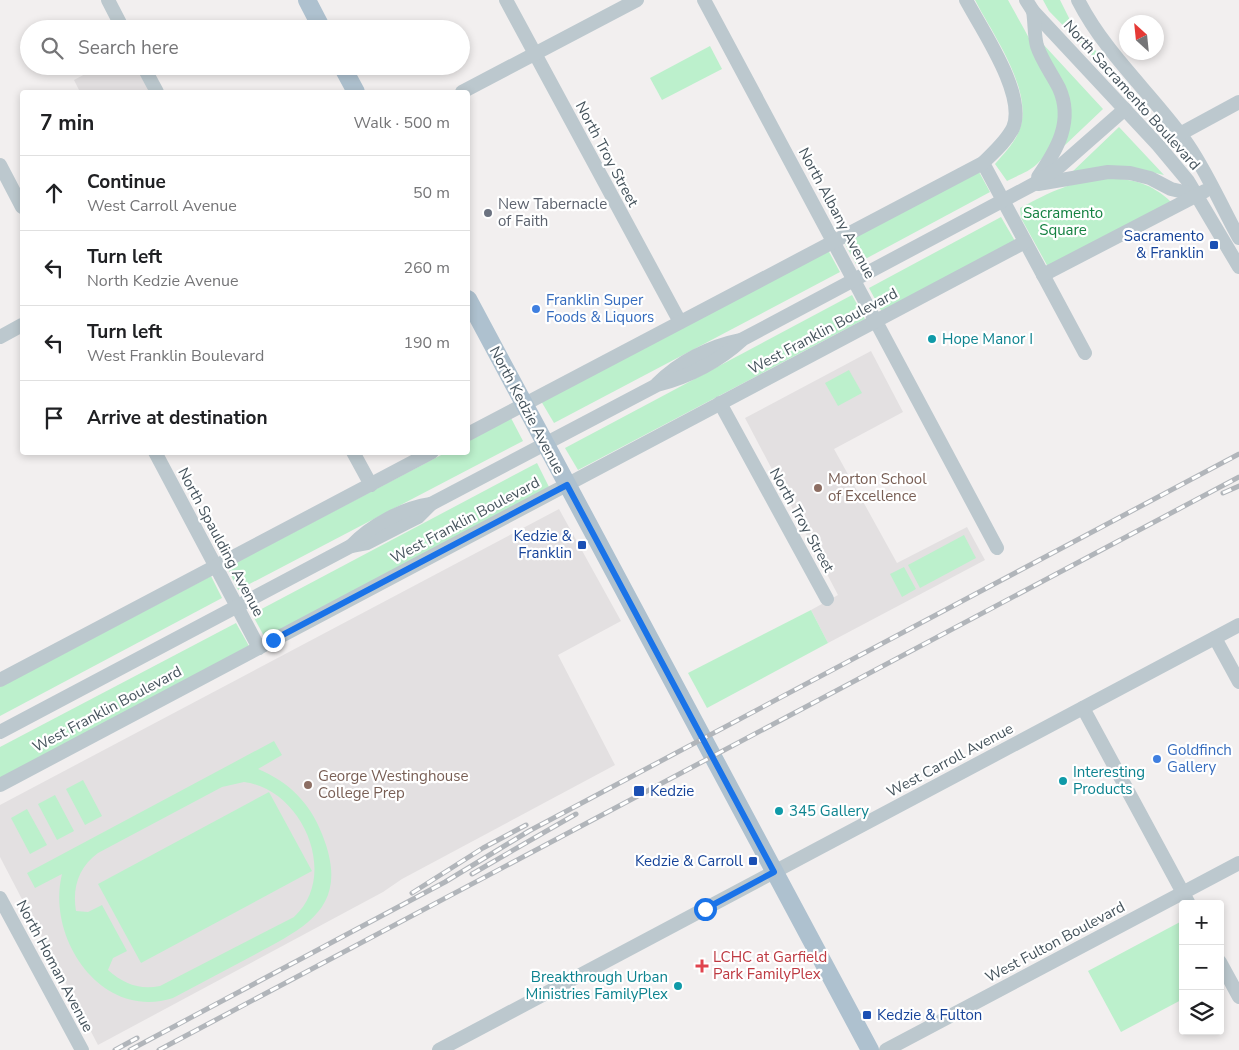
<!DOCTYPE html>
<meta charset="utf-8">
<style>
:root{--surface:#fff;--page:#f2f2f2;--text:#202124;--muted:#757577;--line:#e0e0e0}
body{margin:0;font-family:"Nunito Sans",sans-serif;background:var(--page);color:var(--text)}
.controls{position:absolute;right:15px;bottom:15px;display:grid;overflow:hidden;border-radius:5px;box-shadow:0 2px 8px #0003}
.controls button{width:45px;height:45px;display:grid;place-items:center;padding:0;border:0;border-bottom:1px solid var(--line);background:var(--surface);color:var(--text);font:25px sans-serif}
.compass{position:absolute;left:1119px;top:15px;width:45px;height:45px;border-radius:50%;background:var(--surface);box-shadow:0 2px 8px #0003;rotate:333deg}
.stop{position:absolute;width:15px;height:15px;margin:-11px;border:4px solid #1a73e8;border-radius:50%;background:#fff}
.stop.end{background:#1a73e8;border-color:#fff;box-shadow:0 1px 5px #0008}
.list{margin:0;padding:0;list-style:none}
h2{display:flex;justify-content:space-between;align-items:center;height:65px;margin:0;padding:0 20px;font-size:21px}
h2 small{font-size:16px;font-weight:400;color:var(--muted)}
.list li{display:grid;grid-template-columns:32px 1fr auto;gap:15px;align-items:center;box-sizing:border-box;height:75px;padding:0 20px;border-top:1px solid var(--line)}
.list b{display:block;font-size:19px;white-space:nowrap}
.list p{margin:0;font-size:16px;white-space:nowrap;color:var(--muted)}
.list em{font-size:16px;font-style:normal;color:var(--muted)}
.icon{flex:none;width:28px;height:28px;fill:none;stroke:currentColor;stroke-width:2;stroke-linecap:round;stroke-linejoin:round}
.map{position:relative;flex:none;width:1239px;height:1050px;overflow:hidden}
.search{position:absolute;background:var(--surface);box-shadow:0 2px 8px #0003;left:20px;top:20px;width:450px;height:55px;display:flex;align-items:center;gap:12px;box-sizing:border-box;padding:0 18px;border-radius:28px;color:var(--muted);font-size:19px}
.panel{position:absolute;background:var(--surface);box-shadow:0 2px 8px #0003;left:20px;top:90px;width:450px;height:365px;border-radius:5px}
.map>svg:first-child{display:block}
.education{fill:#e3e0e1}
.green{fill:#bcf0cc;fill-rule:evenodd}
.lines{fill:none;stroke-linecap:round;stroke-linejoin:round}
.minor{stroke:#bcc8ce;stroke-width:14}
.major{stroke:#aec1cf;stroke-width:18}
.rail-casing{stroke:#b1b5ba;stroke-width:5}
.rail{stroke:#fff;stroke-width:3;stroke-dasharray:9;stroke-linecap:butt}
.route{stroke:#1a73e8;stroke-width:6}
.worship-dot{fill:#6b7280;stroke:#fff;stroke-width:2}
.transit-dot{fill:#1a4fb4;stroke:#fff;stroke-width:2}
.shop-dot{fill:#3f7fe0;stroke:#fff;stroke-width:2}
.culture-dot{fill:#0f9aa8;stroke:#fff;stroke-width:2}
.education-dot{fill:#8d6e63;stroke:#fff;stroke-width:2}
.health-dot{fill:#e0444e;stroke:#fff;stroke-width:2}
.labels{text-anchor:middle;stroke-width:4.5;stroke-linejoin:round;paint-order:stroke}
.street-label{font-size:15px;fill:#46545d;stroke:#fff}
.worship-label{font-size:15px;fill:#5b616d;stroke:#fff;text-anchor:start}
.park-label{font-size:15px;fill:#148141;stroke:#fff}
.transit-label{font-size:15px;fill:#164399;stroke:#fff;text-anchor:end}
.shop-label{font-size:15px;fill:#366cbe;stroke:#fff;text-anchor:start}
.culture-label{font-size:15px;fill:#0d838f;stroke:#fff;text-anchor:start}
.education-label{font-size:15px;fill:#785e54;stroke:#fff;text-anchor:start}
.health-label{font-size:15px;fill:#be3a42;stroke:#fff;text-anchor:start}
</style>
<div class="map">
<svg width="1239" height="1050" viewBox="0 0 1239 1050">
<rect width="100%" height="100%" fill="#f2efef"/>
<g class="education">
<path d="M100,66H136L150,92H80L74,80Z"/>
<path d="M871,351L903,412L834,449L897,563L967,527L985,560L828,643L811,610L838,595L745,418Z"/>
<path d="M559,509L621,621L558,655L615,765L402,879L383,892L98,1045L0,857V805Z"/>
</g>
<g class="green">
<path d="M975,0H1008C1022,26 1065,96 1059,124C1056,139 1048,154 1037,164C1029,172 1016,176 1007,181L995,164C1005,152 1017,141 1021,125C1031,87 992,33 975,0Z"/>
<path d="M1043,0H1060L1073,26L1130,88L1127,91L1049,11Z"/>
<path d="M1042,43L1103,109L1064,146L1070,113Z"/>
<path d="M710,46L722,69L662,100L650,78Z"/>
<path d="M1119,127L1164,175L1143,170L1071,173Z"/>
<path d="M978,170L990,192L856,264L844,242Z"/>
<path d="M1107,178C1133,179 1151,183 1171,202L1048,267L1021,218L1020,208C1052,191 1070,182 1107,178Z"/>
<path d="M1001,217L1015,241L882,312L869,288Z"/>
<path d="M828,250L840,272L554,423L541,401Z"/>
<path d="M852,295L865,319L578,470L565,448Z"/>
<path d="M849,370L862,393L838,406L825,383Z"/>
<path d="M511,418L523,441L238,590L227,567L445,453L468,452V441Z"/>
<path d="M537,463L549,487L265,638L252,614Z"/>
<path d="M964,535L976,558L920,588L908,565Z"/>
<path d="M904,567L916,589L902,597L890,574Z"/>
<path d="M211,576L222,598L0,716V687Z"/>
<path d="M811,610L828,643L707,708L688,673Z"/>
<path d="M236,623L249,646L0,779V747Z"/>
<path d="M274,741L282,755L258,769C289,782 310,803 322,834C351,906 308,926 254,955C227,969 200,984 173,998C101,1021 46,938 62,874L35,888L27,873ZM244,782C302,789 340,875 294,917L160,986C139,990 124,984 108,970L113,958L127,951L102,905L88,912L76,911C72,887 79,867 98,853L222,787Z"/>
<path d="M83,780L102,816L85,825L66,789Z"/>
<path d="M269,792L312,871L141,963L98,884Z"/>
<path d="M55,795L74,831L57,840L38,804Z"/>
<path d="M27,809L47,845L30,854L11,818Z"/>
<path d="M1180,922L1183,927V999L1121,1032L1088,971Z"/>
</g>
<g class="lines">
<g class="minor">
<path d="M108,0L123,29"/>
<path d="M506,0L680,322"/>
<path d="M704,0L997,548"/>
<path d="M1026,0L1033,11L1158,145L1188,181L1239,267"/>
<path d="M1078,0C1105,53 1149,91 1184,139C1206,169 1221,206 1239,238"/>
<path d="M1033,11C1035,22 1034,35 1037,46C1042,61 1052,74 1059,88C1074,121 1057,150 1038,177"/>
<path d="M143,66L157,92"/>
<path d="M462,92L637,0"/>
<path d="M1180,134L1239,102"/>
<path d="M983,163L1085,353"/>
<path d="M0,165L22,207"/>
<path d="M1038,184L1108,172L1130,173L1150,178L1171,189L1197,195"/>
<path d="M1043,275L1205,191"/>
<path d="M0,337L22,325"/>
<path d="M657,384C679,362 710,346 740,340"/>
<path d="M720,403L827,599"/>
<path d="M468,434L983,163C993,153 1006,142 1013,128C1027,95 982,30 966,0"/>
<path d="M155,452L259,648"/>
<path d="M353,452L371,485"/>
<path d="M351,546L367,543L406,523L418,517L431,504L657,385C688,377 719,361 743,339L1034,184L1059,167L1125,109"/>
<path d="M1215,638L1239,682"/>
<path d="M0,680L432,452"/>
<path d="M1083,708L1189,904"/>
<path d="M0,732L351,546C371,525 403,508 431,504"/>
<path d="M0,785L1025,242"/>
<path d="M0,898L82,1050"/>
<path d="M1220,962L1239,997"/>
<path d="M439,1050L1239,625"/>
<path d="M886,1050L1239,863"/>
</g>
<g class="major">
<path d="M307,0L322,29"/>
<path d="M342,66L356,92"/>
<path d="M468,299L870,1050"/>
</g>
<g class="rail-casing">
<g id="rail">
<path d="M1223,493L1239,486"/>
<path d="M472,874L576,814"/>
<path d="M412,893L483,848L526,825"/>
<path d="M115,1050L137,1038"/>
<path d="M130,1050L445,882L529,831L1239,454"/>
<path d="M159,1050L1239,477"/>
</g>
</g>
<use href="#rail" class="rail"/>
</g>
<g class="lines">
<path class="route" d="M273,640L567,485L774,872L705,909"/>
</g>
<circle class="worship-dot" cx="488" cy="213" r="5"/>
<g class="transit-dot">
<rect x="1209" y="240" width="10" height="10" rx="2.5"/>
<rect x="577" y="540" width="10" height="10" rx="2.5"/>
<rect x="633" y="785" width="12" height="12" rx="2.5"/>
<rect x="748" y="856" width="10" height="10" rx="2.5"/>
<rect x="862" y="1010" width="10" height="10" rx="2.5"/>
</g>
<g class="shop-dot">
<circle cx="536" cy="309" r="5"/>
<circle cx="1157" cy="759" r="5"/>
</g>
<g class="culture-dot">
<circle cx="932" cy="339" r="5"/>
<circle cx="1063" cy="781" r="5"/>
<circle cx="779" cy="811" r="5"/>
<circle cx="678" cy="986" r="5"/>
</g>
<g class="education-dot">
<circle cx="818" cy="488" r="5"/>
<circle cx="308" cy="785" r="5"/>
</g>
<path class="health-dot" d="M699.5 958.5h5v5h5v5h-5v5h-5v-5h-5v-5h5z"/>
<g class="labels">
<g class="street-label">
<text transform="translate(1132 95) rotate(48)" y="5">North Sacramento Boulevard</text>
<text transform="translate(607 154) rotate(62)" y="5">North Troy Street</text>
<text transform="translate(837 213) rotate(62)" y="5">North Albany Avenue</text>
<text transform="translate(823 331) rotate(-28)" y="5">West Franklin Boulevard</text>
<text transform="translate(527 410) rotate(62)" y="5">North Kedzie Avenue</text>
<text transform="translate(465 520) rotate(-28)" y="5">West Franklin Boulevard</text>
<text transform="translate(802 520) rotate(61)" y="5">North Troy Street</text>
<text transform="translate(221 542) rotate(62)" y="5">North Spaulding Avenue</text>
<text transform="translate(107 709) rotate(-28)" y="5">West Franklin Boulevard</text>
<text transform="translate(950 760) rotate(-28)" y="5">West Carroll Avenue</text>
<text transform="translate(1055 942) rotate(-28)" y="5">West Fulton Boulevard</text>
<text transform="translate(55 966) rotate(62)" y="5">North Homan Avenue</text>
</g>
<g class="worship-label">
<text x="498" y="209">New Tabernacle<tspan x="498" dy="17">of Faith</tspan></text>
</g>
<g class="park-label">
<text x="1063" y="218">Sacramento<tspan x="1063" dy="17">Square</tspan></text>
</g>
<g class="transit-label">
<text x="1204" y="241">Sacramento<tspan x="1204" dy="17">&amp; Franklin</tspan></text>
<text x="572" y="541">Kedzie &amp;<tspan x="572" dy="17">Franklin</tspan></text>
<text x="650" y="796" text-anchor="start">Kedzie</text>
<text x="743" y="866">Kedzie &amp; Carroll</text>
<text x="877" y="1020" text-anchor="start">Kedzie &amp; Fulton</text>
</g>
<g class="shop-label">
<text x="546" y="305">Franklin Super<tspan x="546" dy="17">Foods &amp; Liquors</tspan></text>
<text x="1167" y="755">Goldfinch<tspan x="1167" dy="17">Gallery</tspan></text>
</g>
<g class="culture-label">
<text x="942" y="344">Hope Manor I</text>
<text x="1073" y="777">Interesting<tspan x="1073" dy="17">Products</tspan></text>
<text x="789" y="816">345 Gallery</text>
<text x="668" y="982" text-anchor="end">Breakthrough Urban<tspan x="668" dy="17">Ministries FamilyPlex</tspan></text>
</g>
<g class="education-label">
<text x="828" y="484">Morton School<tspan x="828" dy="17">of Excellence</tspan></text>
<text x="318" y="781">George Westinghouse<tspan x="318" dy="17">College Prep</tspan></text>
</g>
<g class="health-label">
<text x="713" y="962">LCHC at Garfield<tspan x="713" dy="17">Park FamilyPlex</tspan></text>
</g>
</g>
</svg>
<div class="controls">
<button>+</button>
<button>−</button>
<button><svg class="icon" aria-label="layers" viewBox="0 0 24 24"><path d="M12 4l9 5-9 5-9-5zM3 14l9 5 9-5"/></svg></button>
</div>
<svg class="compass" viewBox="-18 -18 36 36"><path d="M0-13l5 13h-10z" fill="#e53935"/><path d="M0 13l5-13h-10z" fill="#757577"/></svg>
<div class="stop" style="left:705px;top:909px"></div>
<div class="stop end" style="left:273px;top:640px"></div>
<div class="search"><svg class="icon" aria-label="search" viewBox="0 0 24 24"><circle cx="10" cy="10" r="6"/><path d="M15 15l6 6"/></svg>Search here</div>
<section class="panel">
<h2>7 min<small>Walk · 500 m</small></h2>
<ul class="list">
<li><svg class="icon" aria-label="ahead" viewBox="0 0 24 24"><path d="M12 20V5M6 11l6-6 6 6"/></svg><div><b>Continue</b><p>West Carroll Avenue</p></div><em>50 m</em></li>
<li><svg class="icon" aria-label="left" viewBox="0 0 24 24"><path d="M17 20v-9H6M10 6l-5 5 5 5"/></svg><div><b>Turn left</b><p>North Kedzie Avenue</p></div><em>260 m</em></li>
<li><svg class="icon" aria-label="left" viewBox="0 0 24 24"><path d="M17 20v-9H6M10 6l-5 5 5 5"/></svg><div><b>Turn left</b><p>West Franklin Boulevard</p></div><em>190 m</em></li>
<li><svg class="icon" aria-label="arrive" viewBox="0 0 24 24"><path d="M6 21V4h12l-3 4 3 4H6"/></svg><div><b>Arrive at destination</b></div></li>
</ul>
</section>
</div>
